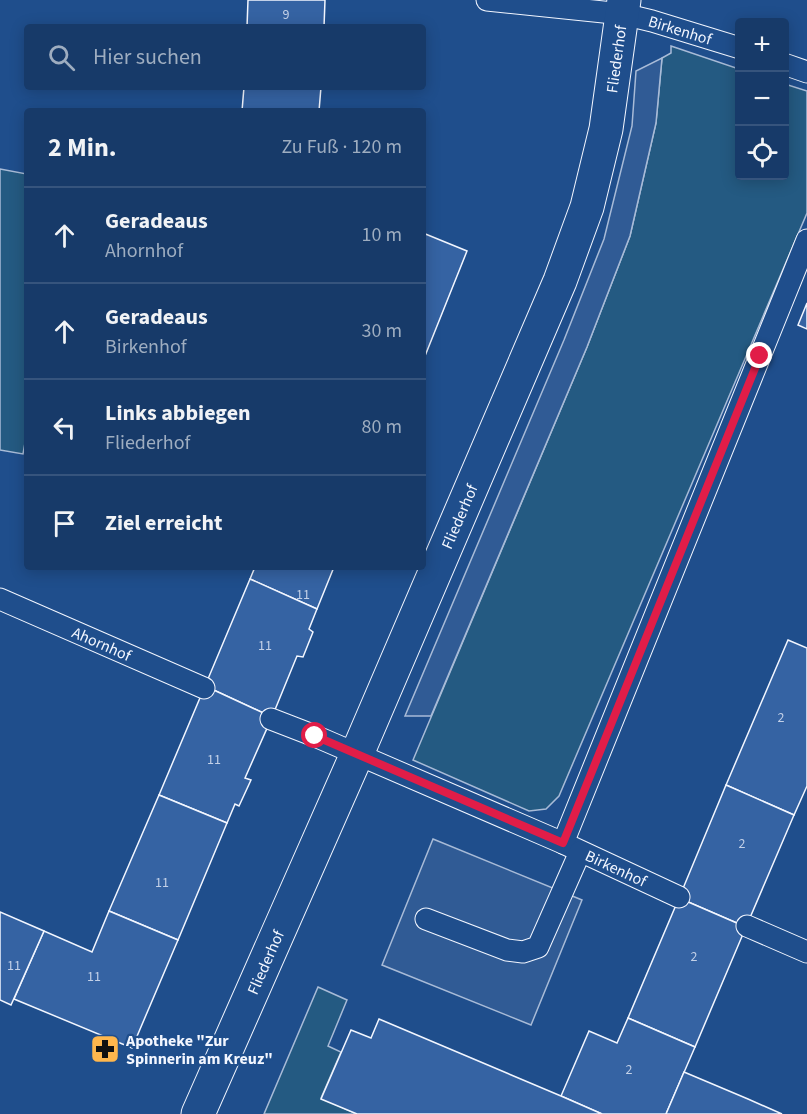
<!DOCTYPE html>
<html lang="de">
<meta charset="utf-8">
<style>
:root{--surface:#173a69;--page:#244571;--text:#f1f3f6;--muted:#9eadc0;--line:#36547d}
body{margin:0;font-family:"Source Sans 3",sans-serif;background:var(--page);color:var(--text)}
.controls{position:absolute;right:18px;top:18px;display:grid;overflow:hidden;border-radius:6px;box-shadow:0 3px 15px #0003}
.controls button{width:54px;height:54px;display:grid;place-items:center;padding:0;border:0;border-bottom:2px solid var(--line);background:var(--surface);color:var(--text);font:30px sans-serif}
.stop{position:absolute;width:18px;height:18px;margin:-14px;border:4px solid #e11d48;border-radius:50%;background:#fff}
.stop.end{background:#e11d48;border-color:#fff;box-shadow:0 2px 6px #0008}
.list{margin:0;padding:0;list-style:none}
h2{display:flex;justify-content:space-between;align-items:center;height:78px;margin:0;padding:0 24px;font-size:26px}
h2 small{font-size:20px;font-weight:400;color:var(--muted)}
.list li{display:grid;grid-template-columns:39px 1fr auto;gap:18px;align-items:center;box-sizing:border-box;height:96px;padding:0 24px;border-top:2px solid var(--line)}
.list b{display:block;font-size:22px;white-space:nowrap}
.list p{margin:0;font-size:20px;white-space:nowrap;color:var(--muted)}
.list em{font-size:20px;font-style:normal;color:var(--muted)}
.icon{flex:none;width:33px;height:33px;fill:none;stroke:currentColor;stroke-width:2;stroke-linecap:round;stroke-linejoin:round}
.map{position:relative;flex:none;width:807px;height:1114px;overflow:hidden}
.search{position:absolute;background:var(--surface);box-shadow:0 3px 15px #0003;left:24px;top:24px;width:402px;height:66px;display:flex;align-items:center;gap:15px;box-sizing:border-box;padding:0 21px;border-radius:6px;color:var(--muted);font-size:22px}
.panel{position:absolute;background:var(--surface);box-shadow:0 3px 15px #0003;left:24px;top:108px;width:402px;height:462px;border-radius:6px}
.map>svg:first-child{display:block}
.green{fill:#245a82;stroke:#a8bbd7;stroke-width:1.5}
.parking{fill:#305b95;stroke:#a8bbd7;stroke-width:1.5}
.building{fill:#3563a3;stroke:#f2f6ff;stroke-width:1.5}
.lines{fill:none;stroke-linecap:round;stroke-linejoin:round}
.service-casing{stroke:#f2f6ff;stroke-width:23}
.minor-casing{stroke:#f2f6ff;stroke-width:35}
.service{stroke:#1f4e8c;stroke-width:21}
.minor{stroke:#1f4e8c;stroke-width:33}
.route{stroke:#e11d48;stroke-width:8}
.labels{text-anchor:middle;stroke-width:4.5;stroke-linejoin:round;paint-order:stroke}
.number-label{font-size:14px;fill:#c3d1e8}
.street-label{font-size:16px;fill:#f2f6ff;stroke:#1f4e8c}
.poi-label{font-size:16px;font-weight:bold;fill:#f2f6ff;stroke:#1f4e8c;text-anchor:start}
</style>
<div class="map">
<svg width="807" height="1114" viewBox="0 0 807 1114">
<rect width="100%" height="100%" fill="#1f4e8c"/>
<g class="green">
<path d="M671,46L739,69L740,176H784L785,84L807,91V213L559,796L546,809L529,811L413,760L587,347L630,236L656,123L662,58L671,53Z"/>
<path d="M0,169L27,174V432L23,454L0,450Z"/>
<path d="M318,987L347,1000L328,1046L341,1052L321,1098L357,1114H264Z"/>
</g>
<g class="parking">
<path d="M662,58L656,123L630,236L587,347L431,716H405L564,340L604,239L632,126L636,71Z"/>
<path d="M433,839L582,900L531,1025L382,965Z"/>
</g>
<g class="building">
<path d="M248,0H325L324,27H247Z"/>
<path d="M244,87H321L319,111H242Z"/>
<path d="M423,233L467,251L423,361Z"/>
<path d="M807,303V329L798,325Z"/>
<path d="M255,567H334L317,609L250,579Z"/>
<path d="M250,579L317,609L309,629L313,632L303,657L297,656L272,717L205,686Z"/>
<path d="M788,640L807,648V786L794,815L726,785Z"/>
<path d="M205,686L272,717L245,778L251,780L239,806L235,804L227,823L159,795Z"/>
<path d="M726,785L794,815L746,927L679,898Z"/>
<path d="M159,795L227,823L178,940L109,911Z"/>
<path d="M679,898L746,927L695,1047L628,1018Z"/>
<path d="M109,911L178,940L132,1048L14,999L44,931L92,952Z"/>
<path d="M0,912L44,931L11,1005L0,1000Z"/>
<path d="M628,1018L695,1047L666,1114H602L561,1096L589,1031L617,1043Z"/>
<path d="M379,1019L561,1096L602,1114H357L321,1099L351,1030L371,1038Z"/>
<path d="M684,1072L748,1099L782,1114H666Z"/>
</g>
<g class="lines">
<g class="service-casing">
<g id="service">
<path id="s1" d="M487,0L623,14L652,21L740,48"/>
<path d="M784,64L807,72"/>
<path id="s2" d="M0,599L204,688"/>
<path id="s3" d="M271,719L315,736L563,843L679,897"/>
<path d="M563,843L807,240"/>
<path d="M426,919L507,950L523,952L538,947L580,852"/>
<path d="M747,926L807,952"/>
</g>
</g>
<g class="minor-casing">
<g id="minor">
<path id="s4" d="M198,1114L357,754L560,281L587,207L606,129L624,0"/>
</g>
</g>
<use href="#service" class="service"/>
<use href="#minor" class="minor"/>
</g>
<g class="lines">
<path class="route" d="M315,736L563,843L760,356"/>
</g>
<defs>
<g id="pharmacy-square" transform="scale(1.5)"><rect x="-9" y="-9" width="18" height="18" rx="4" fill="#ffb74d" stroke="#1f4e8c"/><path d="M-2-6h4v4h4v4h-4v4h-4v-4h-4v-4h4Z" fill="#111"/></g>
</defs>
<g fill-rule="evenodd">
<use href="#pharmacy-square" x="105" y="1049"/>
</g>
<g class="labels">
<g class="number-label">
<text x="286" y="19">9</text>
<text x="303" y="599">11</text>
<text x="265" y="650">11</text>
<text x="781" y="722">2</text>
<text x="214" y="764">11</text>
<text x="742" y="848">2</text>
<text x="162" y="887">11</text>
<text x="694" y="961">2</text>
<text x="14" y="970">11</text>
<text x="94" y="981">11</text>
<text x="629" y="1074">2</text>
</g>
<g class="street-label">
<text dy="6" stroke="none"><textPath href="#s1" startOffset="196">Birkenhof</textPath></text>
<text dy="6" stroke="none"><textPath href="#s4" startOffset="1138">Fliederhof</textPath></text>
<text dy="6" stroke="none"><textPath href="#s4" startOffset="652">Fliederhof</textPath></text>
<text dy="6" stroke="none"><textPath href="#s2" startOffset="111">Ahornhof</textPath></text>
<text dy="6" stroke="none"><textPath href="#s3" startOffset="376">Birkenhof</textPath></text>
<text dy="6" stroke="none"><textPath href="#s4" startOffset="166">Fliederhof</textPath></text>
</g>
<g class="poi-label">
<text x="126" y="1046">Apotheke "Zur<tspan x="126" dy="18">Spinnerin am Kreuz"</tspan></text>
</g>
</g>
</svg>
<div class="controls">
<button>+</button>
<button>−</button>
<button><svg class="icon" aria-label="locate" viewBox="0 0 24 24"><circle cx="12" cy="12" r="6"/><path d="M12 2v4M12 18v4M2 12h4M18 12h4"/></svg></button>
</div>
<div class="stop" style="left:315px;top:736px"></div>
<div class="stop end" style="left:760px;top:356px"></div>
<div class="search"><svg class="icon" aria-label="search" viewBox="0 0 24 24"><circle cx="10" cy="10" r="6"/><path d="M15 15l6 6"/></svg>Hier suchen</div>
<section class="panel">
<h2>2 Min.<small>Zu Fuß · 120 m</small></h2>
<ul class="list">
<li><svg class="icon" aria-label="ahead" viewBox="0 0 24 24"><path d="M12 20V5M6 11l6-6 6 6"/></svg><div><b>Geradeaus</b><p>Ahornhof</p></div><em>10 m</em></li>
<li><svg class="icon" aria-label="ahead" viewBox="0 0 24 24"><path d="M12 20V5M6 11l6-6 6 6"/></svg><div><b>Geradeaus</b><p>Birkenhof</p></div><em>30 m</em></li>
<li><svg class="icon" aria-label="left" viewBox="0 0 24 24"><path d="M17 20v-9H6M10 6l-5 5 5 5"/></svg><div><b>Links abbiegen</b><p>Fliederhof</p></div><em>80 m</em></li>
<li><svg class="icon" aria-label="arrive" viewBox="0 0 24 24"><path d="M6 21V4h12l-3 4 3 4H6"/></svg><div><b>Ziel erreicht</b></div></li>
</ul>
</section>
</div>
